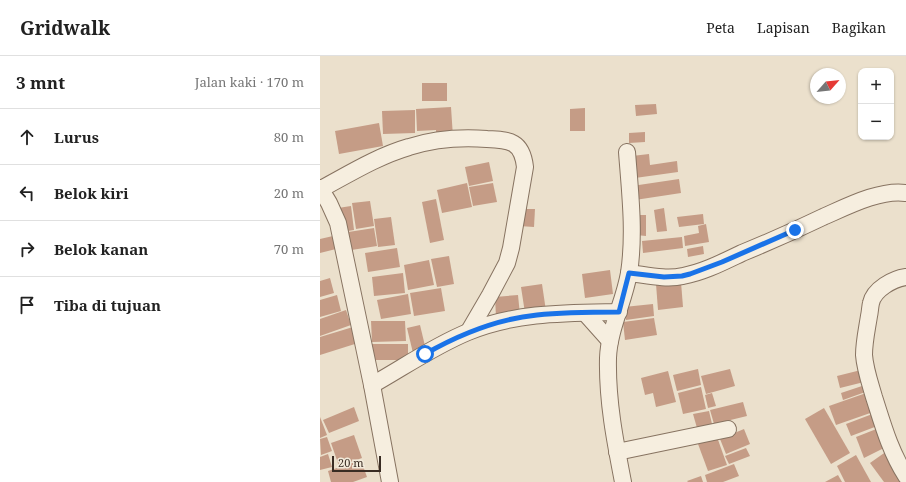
<!DOCTYPE html>
<html lang="id">
<meta charset="utf-8">
<style>
:root{--surface:#fff;--page:#f6f6f6;--text:#222;--muted:#767676;--line:#e0e0e0}
body{margin:0;font-family:"Noto Serif",serif;background:var(--page);color:var(--text)}
.controls{position:absolute;right:12px;top:12px;display:grid;overflow:hidden;border-radius:8px;box-shadow:0 1px 3px #0004}
.controls button{width:36px;height:36px;display:grid;place-items:center;padding:0;border:0;border-bottom:1px solid var(--line);background:var(--surface);color:var(--text);font:20px sans-serif}
.compass{position:absolute;left:490px;top:12px;width:36px;height:36px;border-radius:50%;background:var(--surface);box-shadow:0 1px 3px #0004;rotate:63deg}
.scale{position:absolute;left:12px;bottom:10px;width:49px;box-sizing:border-box;padding-left:4px;border:2px solid #392c23;border-top:0;font-size:11px;line-height:14px;white-space:nowrap;color:#392c23;-webkit-text-stroke:3px #f3ebdb;paint-order:stroke}
.stop{position:absolute;width:12px;height:12px;margin:-9px;border:3px solid #1a73e8;border-radius:50%;background:#fff}
.stop.end{background:#1a73e8;border-color:#fff;box-shadow:0 1px 4px #0008}
.list{margin:0;padding:0;list-style:none}
h2{display:flex;justify-content:space-between;align-items:center;height:52px;margin:0;padding:0 16px;font-size:17px}
h2 small{font-size:13px;font-weight:400;color:var(--muted)}
.list li{display:grid;grid-template-columns:26px 1fr auto;gap:12px;align-items:center;box-sizing:border-box;height:56px;padding:0 16px;border-top:1px solid var(--line)}
.list b{display:block;font-size:15px;white-space:nowrap}
.list em{font-size:13px;font-style:normal;color:var(--muted)}
.icon{flex:none;width:22px;height:22px;fill:none;stroke:currentColor;stroke-width:2;stroke-linecap:round;stroke-linejoin:round}
.map{position:relative;flex:none;width:586px;height:426px;overflow:hidden}
header{display:flex;align-items:center;gap:24px;box-sizing:border-box;height:56px;padding:0 20px;background:var(--surface);border-bottom:1px solid var(--line)}
header strong{font-size:19px}
nav{display:flex;gap:22px;margin-inline-start:auto;font-size:14px}
main{display:flex}
aside{flex:1;background:var(--surface)}
.map>svg:first-child{display:block}
.building{fill:#c59c86}
.lines{fill:none;stroke-linecap:round;stroke-linejoin:round}
.street-casing{stroke:#877361;stroke-width:18}
.street{stroke:#f6eedf;stroke-width:16}
.route{stroke:#1a73e8;stroke-width:5}
</style>
<header>
<strong>Gridwalk</strong>
<nav><a>Peta</a><a>Lapisan</a><a>Bagikan</a></nav>
</header>
<main>
<aside>
<h2>3 mnt<small>Jalan kaki · 170 m</small></h2>
<ul class="list">
<li><svg class="icon" aria-label="ahead" viewBox="0 0 24 24"><path d="M12 20V5M6 11l6-6 6 6"/></svg><div><b>Lurus</b></div><em>80 m</em></li>
<li><svg class="icon" aria-label="left" viewBox="0 0 24 24"><path d="M17 20v-9H6M10 6l-5 5 5 5"/></svg><div><b>Belok kiri</b></div><em>20 m</em></li>
<li><svg class="icon" aria-label="right" viewBox="0 0 24 24"><path d="M7 20v-9h11M14 6l5 5-5 5"/></svg><div><b>Belok kanan</b></div><em>70 m</em></li>
<li><svg class="icon" aria-label="arrive" viewBox="0 0 24 24"><path d="M6 21V4h12l-3 4 3 4H6"/></svg><div><b>Tiba di tujuan</b></div></li>
</ul>
</aside>
<div class="map">
<svg width="586" height="426" viewBox="0 0 586 426">
<rect width="100%" height="100%" fill="#ebe0cc"/>
<g class="building">
<rect x="102" y="27" width="25" height="18"/>
<path d="M336,48L337,58L316,60L315,49Z"/>
<path d="M131,51L133,81L116,82V74L97,75L96,53Z"/>
<path d="M265,52V75H250V53Z"/>
<path d="M95,54V77L63,78L62,55Z"/>
<path d="M59,67L63,90L19,98L15,75Z"/>
<path d="M325,76V86L309,87V77Z"/>
<path d="M329,98L330,109L357,105L358,116L315,122L312,100Z"/>
<path d="M169,106L173,125L149,130L145,111Z"/>
<path d="M359,123L361,137L315,144L312,130Z"/>
<path d="M147,127L152,151L122,157L117,134Z"/>
<path d="M173,127L177,146L153,150L149,131Z"/>
<path d="M116,143L124,184L110,187L102,146Z"/>
<path d="M50,145L54,170L36,173L32,147Z"/>
<path d="M31,150L34,174L22,176L18,152Z"/>
<path d="M344,152L347,175L337,176L334,154Z"/>
<path d="M199,153H215L214,171L199,170Z"/>
<path d="M383,158L384,168L359,171L357,161Z"/>
<path d="M316,159H326V180L316,179Z"/>
<path d="M71,161L75,189L58,191L54,163Z"/>
<path d="M386,168L389,186L365,190L364,180L379,177L378,170Z"/>
<path d="M54,172L57,190L25,195L22,177Z"/>
<path d="M13,180L16,193L0,197V183Z"/>
<path d="M362,181L363,192L323,197L322,185Z"/>
<path d="M383,190L384,198L368,201L367,193Z"/>
<path d="M77,192L80,211L48,216L45,197Z"/>
<path d="M129,200L134,228L117,231L111,203Z"/>
<path d="M109,204L114,229L88,234L84,209Z"/>
<path d="M290,214L293,238L265,242L262,218Z"/>
<path d="M83,217L85,237L54,240L52,221Z"/>
<path d="M10,222L14,237L0,241V225Z"/>
<path d="M361,226L363,251L338,254L336,228Z"/>
<path d="M222,228L226,255L205,257L201,231Z"/>
<path d="M121,232L125,255L94,260L90,237Z"/>
<path d="M88,238L91,258L61,263L57,244Z"/>
<path d="M17,239L21,255L0,261V244Z"/>
<path d="M198,239L200,259L176,261L175,241Z"/>
<path d="M333,248L334,260L306,264L304,251Z"/>
<path d="M26,254L31,269L0,280V263Z"/>
<path d="M334,262L337,279L305,284L303,266Z"/>
<path d="M51,265H85L86,285L52,286Z"/>
<path d="M100,269L106,294L93,297L87,272Z"/>
<path d="M33,271L38,287L0,299V281Z"/>
<rect x="51" y="288" width="37" height="16"/>
<path d="M378,313L381,329L357,335L353,319Z"/>
<path d="M410,313L415,330L386,338L381,320Z"/>
<path d="M545,313L548,325L520,332L517,320Z"/>
<path d="M348,315L356,346L336,351L333,337L325,339L321,322Z"/>
<path d="M548,328L551,334L523,344L521,337Z"/>
<path d="M381,331L386,353L363,358L358,337Z"/>
<path d="M549,336L556,355L516,369L509,350Z"/>
<path d="M392,337L396,350L388,352L385,339Z"/>
<path d="M423,346L427,360L394,368L390,354Z"/>
<path d="M34,351L39,365L9,377L3,364Z"/>
<path d="M504,352L530,397L511,408L485,363Z"/>
<path d="M389,355L392,368L377,372L373,358Z"/>
<path d="M555,357L560,369L531,380L526,368Z"/>
<path d="M0,361L7,379L0,382Z"/>
<path d="M559,372L566,391L544,402L536,381Z"/>
<path d="M424,373L430,388L406,398L400,383Z"/>
<path d="M34,379L42,402L19,410L11,387Z"/>
<path d="M7,381L12,395L1,399L0,383Z"/>
<path d="M397,381L407,409L388,415L378,388Z"/>
<path d="M426,392L430,400L409,408L405,400Z"/>
<path d="M567,395L586,426H564L550,407Z"/>
<path d="M8,398L12,411L0,414V401Z"/>
<path d="M536,399L551,426H525L517,410Z"/>
<path d="M41,404L47,421L33,426H11L8,415Z"/>
<path d="M414,408L419,420L403,426H387L385,419Z"/>
<path d="M518,419L522,426H505Z"/>
<path d="M381,420L383,426H368L367,425Z"/>
</g>
<g class="lines">
<g class="street-casing">
<g id="street">
<path d="M0,132L9,147L18,167L52,329L70,426"/>
<path d="M1,133C29,118 58,100 89,91C114,83 141,81 167,83C190,84 202,85 205,111L191,192L187,207L170,239L149,275"/>
<path d="M309,217C326,219 346,224 363,220C384,216 403,206 422,197C449,186 476,174 503,161C526,151 560,133 586,137"/>
<path d="M586,221C573,223 554,233 551,247C550,251 550,256 549,260C547,273 544,286 544,299C545,313 550,327 554,341C563,369 570,395 586,420"/>
<path d="M265,257L290,285"/>
<path d="M52,329C84,311 114,290 148,276C196,256 248,257 299,256"/>
<path d="M297,396L408,373"/>
<path d="M303,426C295,385 287,344 288,302C289,273 304,246 309,217C315,177 310,136 307,96"/>
</g>
</g>
<use href="#street" class="street"/>
</g>
<g class="lines">
<path class="route" d="M105,298C140,278 177,263 217,259C244,256 271,256 299,256L309,217L344,221L362,220L370,218L402,206L475,174"/>
</g>
</svg>
<div class="controls">
<button>+</button>
<button>−</button>
</div>
<svg class="compass" viewBox="-18 -18 36 36"><path d="M0-13l5 13h-10z" fill="#e53935"/><path d="M0 13l5-13h-10z" fill="#767676"/></svg>
<div class="scale">20 m</div>
<div class="stop" style="left:105px;top:298px"></div>
<div class="stop end" style="left:475px;top:174px"></div>
</div>
</main>
